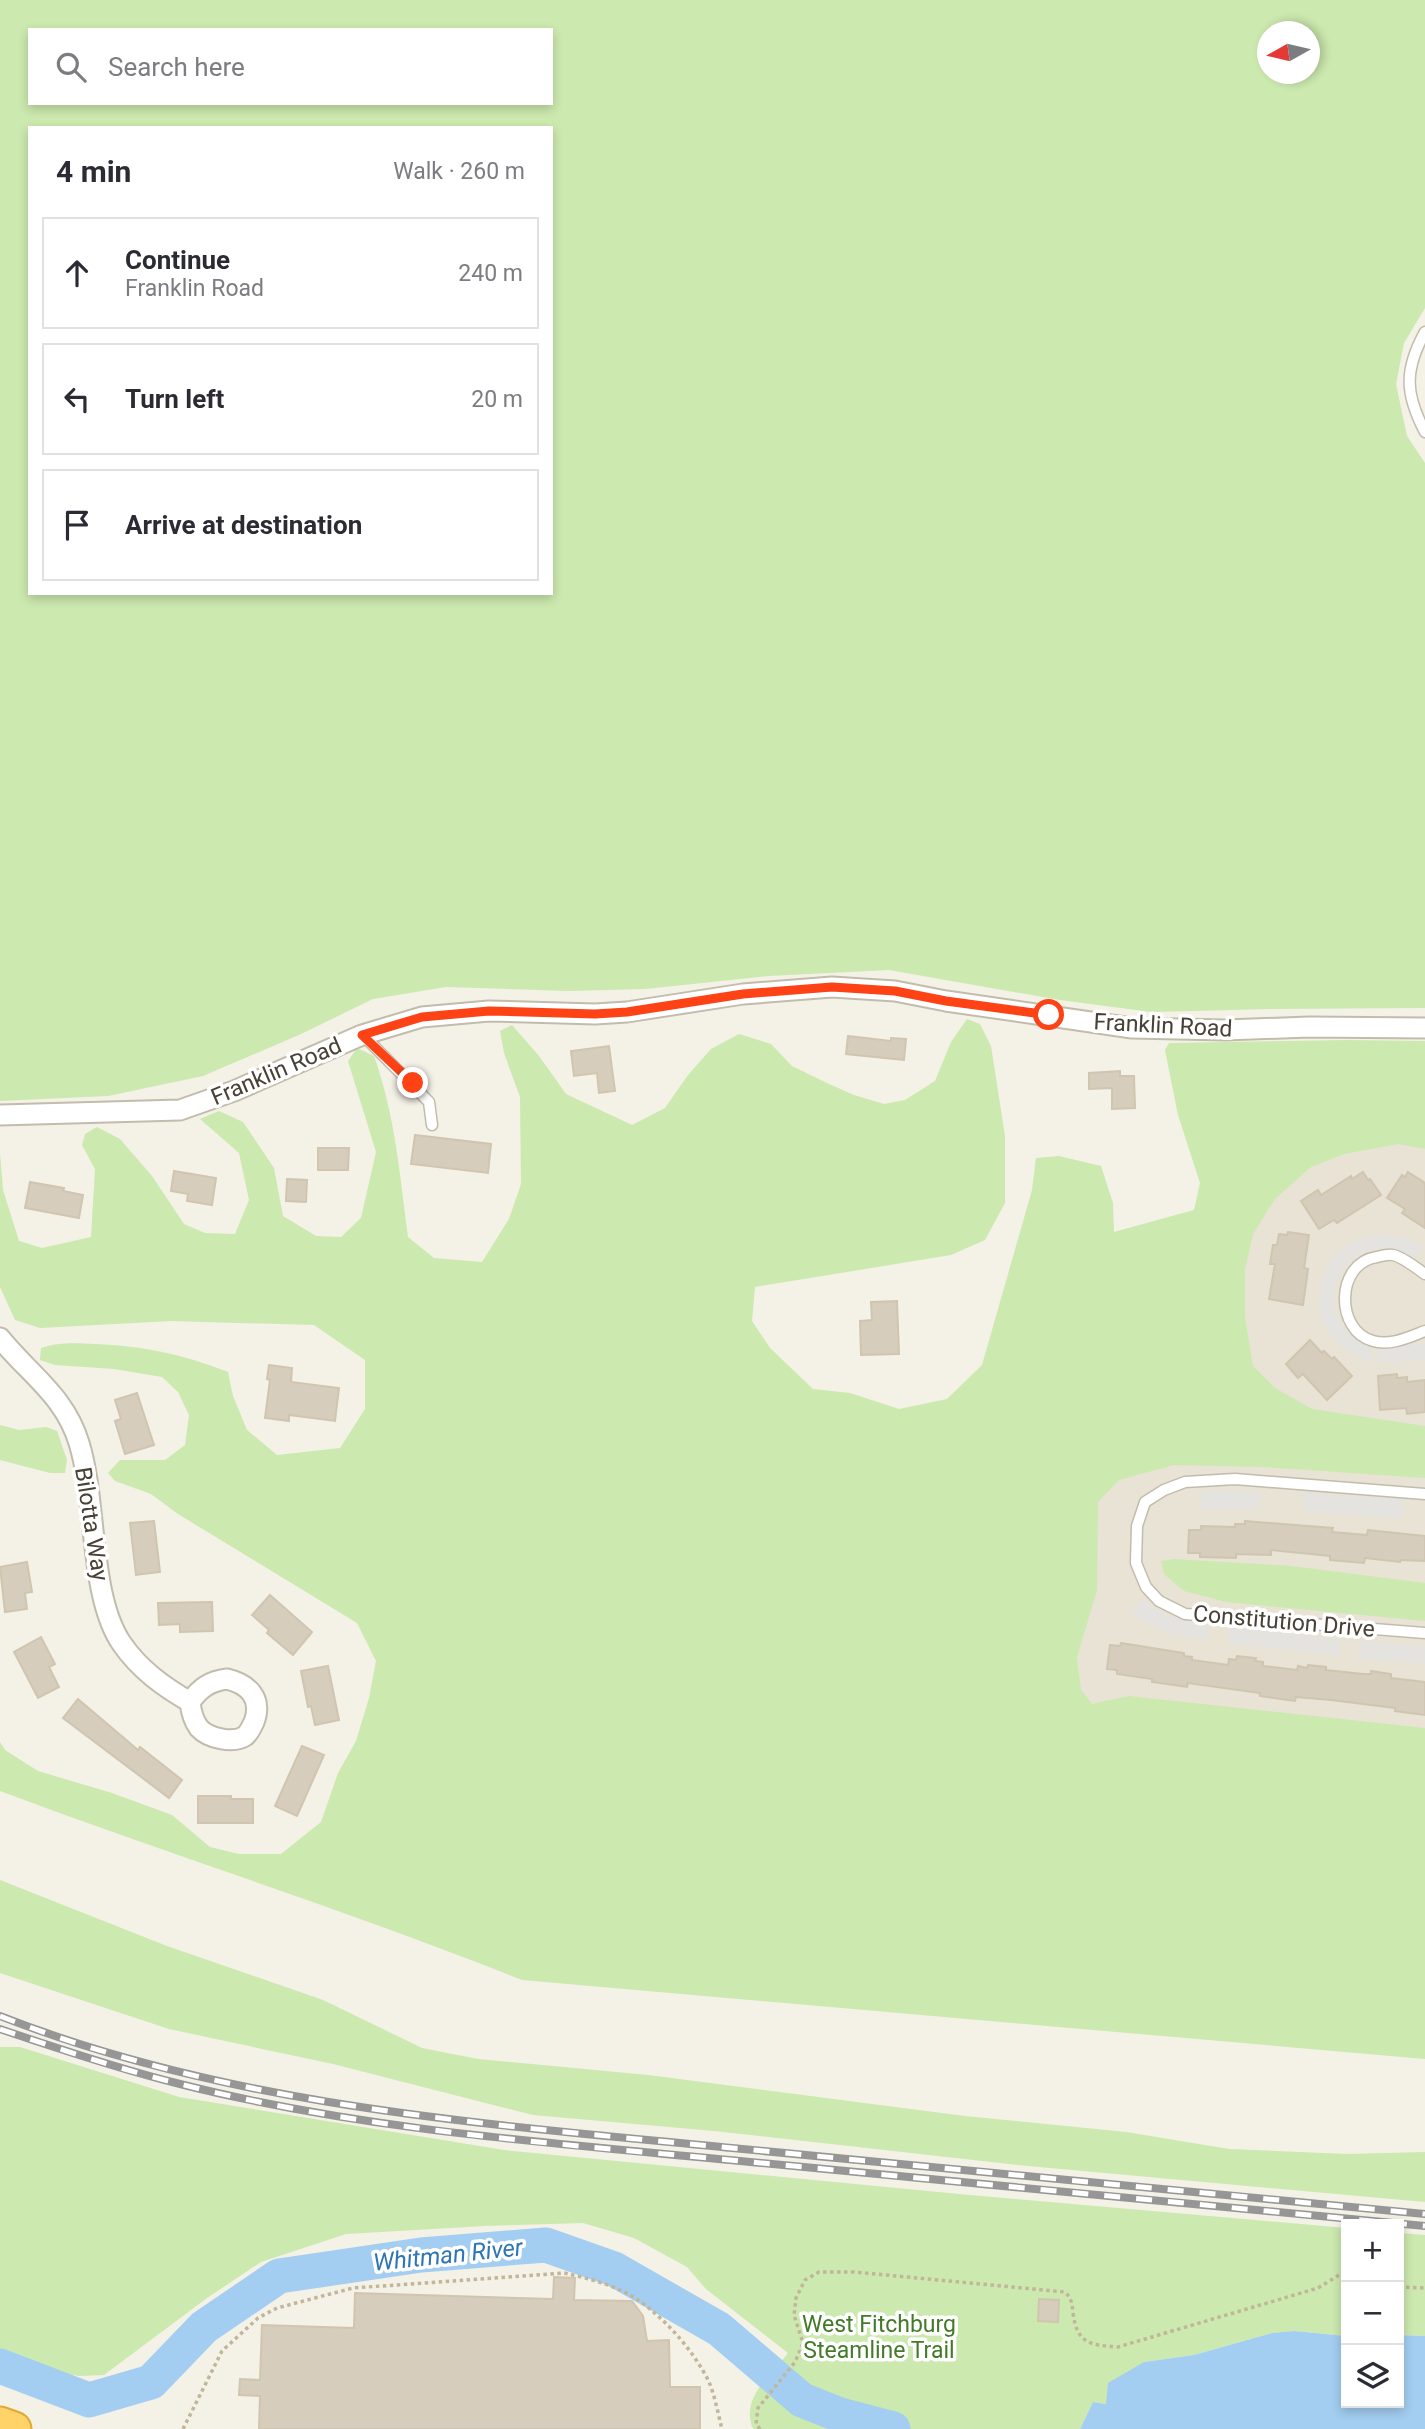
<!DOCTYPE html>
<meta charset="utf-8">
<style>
:root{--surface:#fff;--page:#f2f2f3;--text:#2b2b33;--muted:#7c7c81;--line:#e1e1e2}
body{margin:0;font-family:Roboto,sans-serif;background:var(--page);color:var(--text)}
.controls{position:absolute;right:21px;bottom:21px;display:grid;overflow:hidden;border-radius:0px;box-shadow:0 4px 10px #0003}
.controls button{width:63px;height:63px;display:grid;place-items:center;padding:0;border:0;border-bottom:2px solid var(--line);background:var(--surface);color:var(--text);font:35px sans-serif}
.compass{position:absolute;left:1257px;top:21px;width:63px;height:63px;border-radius:50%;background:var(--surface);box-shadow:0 4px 10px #0003;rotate:262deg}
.stop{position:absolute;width:21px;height:21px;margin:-16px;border:5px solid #fd4215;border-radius:50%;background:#fff}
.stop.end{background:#fd4215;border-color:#fff;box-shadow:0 2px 7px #0008}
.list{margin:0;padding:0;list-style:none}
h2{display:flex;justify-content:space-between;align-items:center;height:91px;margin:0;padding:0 28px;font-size:30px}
h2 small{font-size:23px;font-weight:400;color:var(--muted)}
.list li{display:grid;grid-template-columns:46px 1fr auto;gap:21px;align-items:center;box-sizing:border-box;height:112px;margin:0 14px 14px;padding:0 14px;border:2px solid var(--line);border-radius:0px}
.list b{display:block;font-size:26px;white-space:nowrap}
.list p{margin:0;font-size:23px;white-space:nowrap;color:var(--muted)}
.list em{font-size:23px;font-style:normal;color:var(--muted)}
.icon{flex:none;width:38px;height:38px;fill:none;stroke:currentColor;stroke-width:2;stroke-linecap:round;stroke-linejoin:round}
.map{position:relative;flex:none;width:1425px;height:2429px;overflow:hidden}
.search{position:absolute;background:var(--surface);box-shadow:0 4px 10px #0003;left:28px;top:28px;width:525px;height:77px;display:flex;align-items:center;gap:18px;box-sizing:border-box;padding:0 24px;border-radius:0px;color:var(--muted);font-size:26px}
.panel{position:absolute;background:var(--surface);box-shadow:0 4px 10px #0003;left:28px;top:126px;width:525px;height:469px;border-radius:0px}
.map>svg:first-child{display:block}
.residential{fill:#e8e3d5}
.green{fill:#cce9af;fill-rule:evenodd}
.parking{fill:#e5e3df}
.water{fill:#a3cef1}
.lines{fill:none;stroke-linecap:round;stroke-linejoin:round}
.river{stroke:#a3cef1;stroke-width:35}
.building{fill:#d6cdbc;stroke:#d0c5af;stroke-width:2}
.lane-casing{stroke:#c2bcac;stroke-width:13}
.street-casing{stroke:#c2bcac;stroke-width:23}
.highway-casing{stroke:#e0a935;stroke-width:37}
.path{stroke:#c1b59a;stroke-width:3.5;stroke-dasharray:3.5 3.5;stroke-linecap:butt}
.lane{stroke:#fff;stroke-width:10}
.street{stroke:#fff;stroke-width:19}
.highway{stroke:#ffd367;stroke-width:33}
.rail-casing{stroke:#969696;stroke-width:8}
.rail{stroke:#fff;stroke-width:5;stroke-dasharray:16;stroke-linecap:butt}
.route{stroke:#fd4215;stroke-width:9}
.labels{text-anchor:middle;stroke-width:7;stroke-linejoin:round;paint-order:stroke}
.street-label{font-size:23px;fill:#474136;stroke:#fff}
.park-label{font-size:23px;fill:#437a28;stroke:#fff}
.water-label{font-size:24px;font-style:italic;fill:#2d75b5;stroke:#fff}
</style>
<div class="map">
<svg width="1425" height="2429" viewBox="0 0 1425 2429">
<rect width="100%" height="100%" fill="#f4f1e7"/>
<path class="residential" d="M1425,1119V1792L1064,1766L1079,1242L1209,1206Z"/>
<g class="green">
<path d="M0,0H1425V308L1404,343L1396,384L1407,436L1425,463V1008L1271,1009L1151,1012L1060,1000L889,970L769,976L645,989L568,991L446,987L373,999L301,1034L203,1076L108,1096L0,1101ZM30,30H551V103H30ZM1268,32H1310V74H1268ZM30,128H551V593H30Z"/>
<path d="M967,1019L980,1024L991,1046L1005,1136V1203L985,1240L951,1255L755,1287L752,1321L770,1348L813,1389L850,1393L899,1409L947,1399L982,1365L1032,1190L1036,1158L1059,1156L1101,1166L1113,1203L1114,1232L1194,1210L1200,1183L1178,1115L1165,1050L1169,1043L1346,1040L1425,1041V1149L1398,1144L1344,1154L1311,1167L1275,1199L1253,1234L1245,1270V1317L1253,1366L1275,1388L1312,1409L1425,1426V1478L1264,1467L1174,1465L1119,1480L1098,1502L1097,1590L1077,1657L1081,1690L1092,1704L1129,1696L1425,1728V2059L522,1980C350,1911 173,1856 0,1791V1742L5,1750L38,1771L112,1793L172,1815L210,1847L239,1854H281L321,1822L338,1773L356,1741L369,1698L376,1661L357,1623L178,1514L151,1494L115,1481L108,1473L120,1460H165L185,1445L189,1415L178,1392L162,1377L114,1369L55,1365L40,1360L41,1348C59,1342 75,1343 95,1344C143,1346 182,1354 228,1372L233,1396L247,1430L277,1455L340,1448L365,1409V1360L314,1325L171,1321L40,1328L15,1320L0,1287V1153L3,1190L19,1241L42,1248L91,1237L95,1169L82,1145L85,1134L97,1127L120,1139L152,1176L184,1224L205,1233L235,1234L249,1200L239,1153L200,1119L219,1111L243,1122L274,1168L283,1216L316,1236L341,1237L361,1218L376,1152L348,1061L357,1048L374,1056C395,1115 400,1176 408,1237L434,1258L482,1262L509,1219L521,1184L520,1097L504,1053L500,1031L512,1025L539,1056L566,1094L632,1125L665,1108L688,1075L711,1049L739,1034L771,1044L792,1066L827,1083L854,1095L884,1104L905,1100L935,1081L951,1042Z"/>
<path d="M0,1425L19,1430L46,1427L57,1431L67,1460L65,1473H50L0,1460Z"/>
<path d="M1174,1559L1291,1566L1425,1583V1621L1226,1602L1184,1591L1164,1574L1161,1561Z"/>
<path d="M0,1880L167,1946L323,2000L422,2048L478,2059L648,2075L965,2116L1126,2132L1229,2149L1347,2154L1425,2152V2202L1028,2166L714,2131L533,2115L333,2064L169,2029L0,1973Z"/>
<path d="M0,2047H20L179,2097L504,2150L959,2194L1346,2228V2336L1294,2331L1272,2333L1194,2355L1144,2362L1106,2404L1093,2402L1080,2429H753C740,2397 771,2376 788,2353L706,2289L687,2267L634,2238L583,2223L485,2226L346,2234L261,2262L207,2298L104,2375L79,2376L21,2366L0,2355Z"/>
<path d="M1399,2233L1425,2235V2336L1399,2335Z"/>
</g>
<g class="parking">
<path d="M1378,1234L1407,1238L1424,1246L1413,1260L1408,1254L1395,1249L1379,1248L1365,1251L1347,1265L1336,1283L1333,1299L1338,1320L1352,1336L1366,1344L1373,1345L1371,1361L1360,1358L1343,1348L1330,1335L1321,1317L1319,1298L1325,1269L1336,1254L1351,1242Z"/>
<path d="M1425,1343V1360L1377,1363L1378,1345Z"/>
<path d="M1201,1491L1260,1492L1259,1509H1201Z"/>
<path d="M1304,1493L1404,1499L1402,1518L1303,1511Z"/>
<path d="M1142,1599L1162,1613L1209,1626L1207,1641L1165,1632L1139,1618L1131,1613Z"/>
<path d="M1230,1626L1340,1640L1339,1656L1228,1643Z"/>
<path d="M1359,1641L1425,1647V1664L1358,1658Z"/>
</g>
<path class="water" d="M1294,2331L1346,2336V2403H1399V2335L1425,2336V2429H1080L1093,2402L1106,2404L1108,2383L1144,2362L1194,2355L1272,2333Z"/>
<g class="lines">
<path class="river" d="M0,2366L89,2400L151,2382L204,2327L279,2276L421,2255L546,2245L614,2269L719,2329L802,2400L840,2415L893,2429"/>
</g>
<g class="building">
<path d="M848,1036L891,1041V1038L906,1039L904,1060L846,1054Z"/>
<path d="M609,1046L615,1091L599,1093L597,1073L574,1076L571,1051Z"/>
<path d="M1120,1071V1076H1134L1135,1108L1112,1109V1088L1089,1089V1073Z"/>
<path d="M415,1135L491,1144L488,1173L411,1164Z"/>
<path d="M318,1148H349L348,1170H318Z"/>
<path d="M174,1171L216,1178L212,1205L187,1201L188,1194L171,1191Z"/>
<path d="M1363,1172L1368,1180L1370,1179L1381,1195L1337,1223L1334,1220L1319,1229L1301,1201L1318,1190L1321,1195L1351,1176L1352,1179Z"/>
<path d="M1408,1172L1425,1183V1228L1402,1213L1405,1209L1387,1198L1402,1175L1405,1177Z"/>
<path d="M287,1179L307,1180L306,1202L286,1201Z"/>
<path d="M30,1182L64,1188L63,1191L83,1195L79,1218L25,1208Z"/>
<path d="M1288,1232L1309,1235L1304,1268L1308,1269L1303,1305L1269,1299L1275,1264H1270L1273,1245H1277L1279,1234L1287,1235Z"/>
<path d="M897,1301L899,1354L861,1355L860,1321L872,1320L871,1302Z"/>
<path d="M1310,1340L1322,1353L1324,1351L1332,1359L1334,1357L1352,1376L1327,1400L1303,1374L1298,1378L1286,1364Z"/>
<path d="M269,1365L292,1368L291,1382L339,1388L335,1421L289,1415V1421L265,1418L270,1380L267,1379Z"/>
<path d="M1397,1374V1378L1407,1377V1382L1425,1380V1412L1407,1414L1406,1408L1380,1410L1378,1376Z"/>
<path d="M137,1393L154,1445L125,1454L115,1421L121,1419L115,1400Z"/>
<path d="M154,1521L160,1572L136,1575L130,1523Z"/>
<path d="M1245,1521L1333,1528L1332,1532L1367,1535L1368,1530L1425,1536V1561L1400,1560V1562L1365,1558L1364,1563L1330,1560V1556L1271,1550V1555L1236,1554V1558L1200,1557V1553H1188L1189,1530H1201V1526L1235,1527V1524H1245Z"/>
<path d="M27,1562L32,1592L25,1593L27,1609L5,1612L0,1567Z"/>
<path d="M270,1595L312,1632L293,1655L267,1633L269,1630L252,1615Z"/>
<path d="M212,1602L213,1631L180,1632V1624L159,1625L158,1603Z"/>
<path d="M41,1637L55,1664L49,1667L59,1687L38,1698L14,1652Z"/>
<path d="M1121,1643L1184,1653V1656L1192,1657V1660L1228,1665L1229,1659L1236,1660L1237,1656L1256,1658L1255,1661L1263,1662V1666L1297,1670L1298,1666L1307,1668L1308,1665L1326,1667V1670L1363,1674H1371V1671L1391,1674V1678L1425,1682V1715L1395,1711V1708L1331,1700L1296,1697L1295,1701L1260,1696V1693L1188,1683L1187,1687L1152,1682V1679L1117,1674V1670L1107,1669L1110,1645L1120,1646Z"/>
<path d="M328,1666L339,1720L315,1725L311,1706L308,1707L301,1671Z"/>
<path d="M78,1699L138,1750L140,1747L182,1780L169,1798L63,1718Z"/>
<path d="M302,1746L324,1755L297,1816L275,1806Z"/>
<path d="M198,1796H231V1799H253V1823H198Z"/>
<path d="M554,2277L575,2278L574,2300L632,2301L643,2316L647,2341L669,2340L670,2387H700V2429H259L260,2396L239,2395L240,2379L260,2380L262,2325L354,2328L355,2293L553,2299Z"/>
<path d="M1039,2299L1059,2300L1058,2322L1038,2321Z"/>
</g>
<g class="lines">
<g class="lane-casing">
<g id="lane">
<path d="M1425,332C1404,370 1405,394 1425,432"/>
<path d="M363,1035L429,1102L432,1125"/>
<path d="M1425,1274C1416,1268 1403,1257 1393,1255C1388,1254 1381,1256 1377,1257C1335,1263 1335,1331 1373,1341C1391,1346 1409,1337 1425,1331"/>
<path d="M1425,1494L1235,1479L1185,1482L1164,1490L1145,1502L1137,1526L1136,1563L1146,1587L1159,1601L1185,1614L1425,1633"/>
</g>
</g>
<g class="street-casing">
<g id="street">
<path d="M0,1115L180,1110L234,1091L362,1035L422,1017L489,1011L595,1014L627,1012L743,994L832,987L895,991L946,1001L1132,1028L1225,1030L1309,1027L1425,1028"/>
<path d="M0,1338C29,1374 65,1396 79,1443C97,1500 89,1597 122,1644C140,1670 164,1687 190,1702"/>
<path d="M227,1679C248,1684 263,1698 254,1722C252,1726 249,1733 245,1736C233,1744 208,1738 199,1728C193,1720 191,1711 190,1702C200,1688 210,1681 227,1679Z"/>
</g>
</g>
<g class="highway-casing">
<path id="highway" d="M0,2424L14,2429"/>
</g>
<g class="path">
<path d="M1399,2287L1425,2288"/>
<path d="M183,2429L222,2351L258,2318L277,2308L353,2288L564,2273C587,2278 615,2285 635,2298C664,2317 694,2351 709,2382C715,2396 718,2414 722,2429"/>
<path d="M760,2429L756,2424L758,2408L795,2362L803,2343L794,2315L796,2298L805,2280L819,2272H854L1065,2292C1072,2299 1072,2304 1073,2313C1077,2344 1090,2345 1118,2347L1318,2288L1339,2275L1346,2274"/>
</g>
<use href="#lane" class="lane"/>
<use href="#street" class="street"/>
<use href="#highway" class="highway"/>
<g class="rail-casing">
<g id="rail">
<path d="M0,2016C233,2107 486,2124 732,2148C963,2170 1194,2192 1425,2214"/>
<path d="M0,2029C59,2049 119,2069 180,2084C370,2132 567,2144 761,2163C983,2184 1204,2205 1425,2226"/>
</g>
</g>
<use href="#rail" class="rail"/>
</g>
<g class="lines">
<path class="route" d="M413,1083L362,1035L422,1017L489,1011L595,1014L627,1012L743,994L832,987L895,991L946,1001L1049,1015"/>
</g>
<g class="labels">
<g class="street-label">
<text transform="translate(1163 1025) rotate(3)" y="8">Franklin Road</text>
<text transform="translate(276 1071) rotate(-23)" y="8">Franklin Road</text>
<text transform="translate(92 1524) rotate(81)" y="8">Bilotta Way</text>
<text transform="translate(1284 1621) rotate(5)" y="8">Constitution Drive</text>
</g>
<g class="park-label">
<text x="879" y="2332">West Fitchburg<tspan x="879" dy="26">Steamline Trail</tspan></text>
</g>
<g class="water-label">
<text transform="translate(448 2255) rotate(-6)" y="8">Whitman River</text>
</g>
</g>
</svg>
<div class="controls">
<button>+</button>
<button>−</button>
<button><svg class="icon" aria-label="layers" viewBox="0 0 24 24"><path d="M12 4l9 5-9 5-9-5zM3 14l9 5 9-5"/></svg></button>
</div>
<svg class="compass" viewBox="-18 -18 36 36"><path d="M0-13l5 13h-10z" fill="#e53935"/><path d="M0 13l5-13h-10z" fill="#7c7c81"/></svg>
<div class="stop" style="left:1049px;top:1015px"></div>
<div class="stop end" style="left:413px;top:1083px"></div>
<div class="search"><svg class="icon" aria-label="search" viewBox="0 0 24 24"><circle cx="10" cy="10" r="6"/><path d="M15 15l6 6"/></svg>Search here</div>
<section class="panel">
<h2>4 min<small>Walk · 260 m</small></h2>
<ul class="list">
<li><svg class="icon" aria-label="ahead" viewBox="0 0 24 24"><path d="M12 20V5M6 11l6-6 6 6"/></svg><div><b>Continue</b><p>Franklin Road</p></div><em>240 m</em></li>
<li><svg class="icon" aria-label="left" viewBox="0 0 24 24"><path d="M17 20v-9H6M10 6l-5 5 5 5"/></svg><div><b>Turn left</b></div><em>20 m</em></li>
<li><svg class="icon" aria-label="arrive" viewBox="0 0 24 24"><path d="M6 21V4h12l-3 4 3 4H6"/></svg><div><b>Arrive at destination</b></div></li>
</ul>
</section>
</div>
